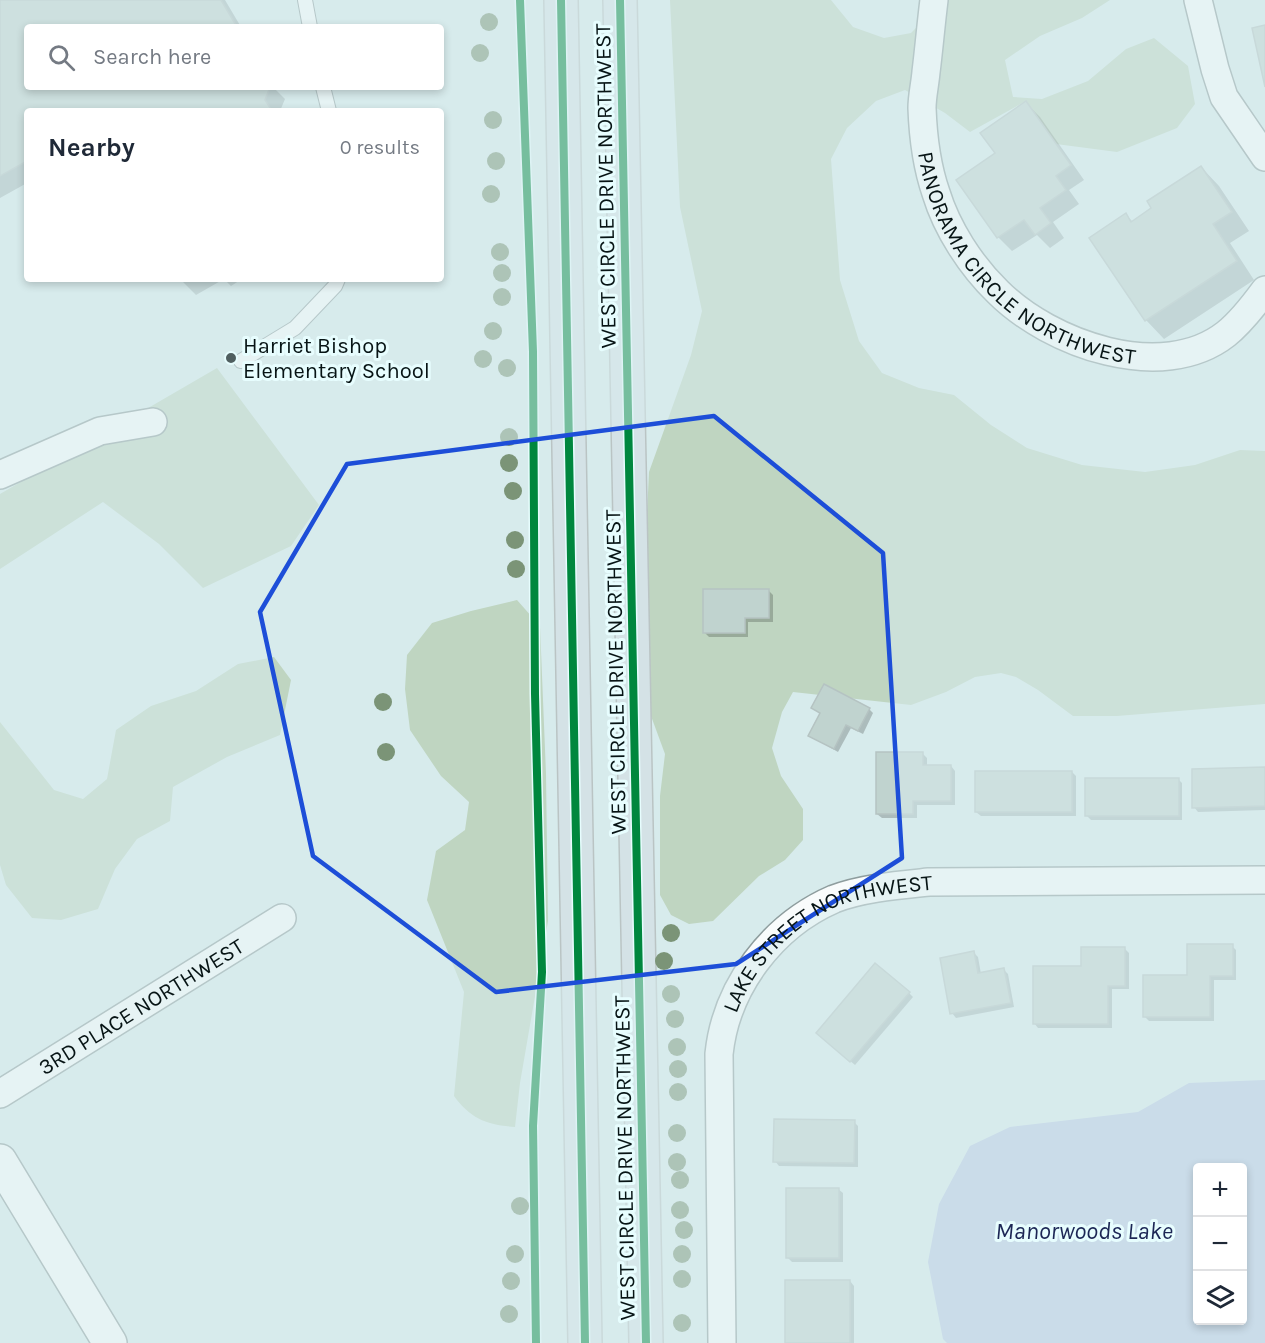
<!DOCTYPE html>
<meta charset="utf-8">
<style>
:root{--surface:#fff;--page:#f2f2f3;--text:#1f2937;--muted:#747a83;--line:#e0e1e3}
body{margin:0;font-family:Karla,sans-serif;background:var(--page);color:var(--text)}
.controls{position:absolute;right:18px;bottom:18px;display:grid;overflow:hidden;border-radius:6px;box-shadow:0 3px 9px #0003}
.controls button{width:54px;height:54px;display:grid;place-items:center;padding:0;border:0;border-bottom:2px solid var(--line);background:var(--surface);color:var(--text);font:30px sans-serif}
.list{margin:0;padding:0;list-style:none}
h2{display:flex;justify-content:space-between;align-items:center;height:78px;margin:0;padding:0 24px;font-size:26px}
h2 small{font-size:20px;font-weight:400;color:var(--muted)}
.icon{flex:none;width:33px;height:33px;fill:none;stroke:currentColor;stroke-width:2;stroke-linecap:round;stroke-linejoin:round}
.map{position:relative;flex:none;width:1265px;height:1343px;overflow:hidden}
.search{position:absolute;background:var(--surface);box-shadow:0 3px 9px #0003;left:24px;top:24px;width:420px;height:66px;display:flex;align-items:center;gap:15px;box-sizing:border-box;padding:0 21px;border-radius:6px;color:var(--muted);font-size:22px}
.panel{position:absolute;background:var(--surface);box-shadow:0 3px 9px #0003;left:24px;top:108px;width:420px;height:174px;border-radius:6px}
.map>svg:first-child{display:block}
.green{fill:#bfd5c1}
.water{fill:#bac9e4;fill-rule:evenodd}
.shadow{fill:#0003}
.building{fill:#c0d3cf;stroke:#b5c3c2;stroke-width:1.5}
.lines{fill:none;stroke-linecap:round;stroke-linejoin:round}
.lane-casing{stroke:#8e9d9e;stroke-width:16}
.street-casing{stroke:#8e9d9e;stroke-width:30}
.secondary-casing{stroke:#8e9d9e;stroke-width:36}
.primary-casing{stroke:#bac4c4;stroke-width:36}
.lane{stroke:#f9fcfc;stroke-width:14}
.street{stroke:#f9fcfc;stroke-width:27}
.secondary{stroke:#f9fcfc;stroke-width:33}
.primary{stroke:#d4e2e6;stroke-width:33}
.cycleway-casing{stroke:#e7fdfe;stroke-width:11}
.cycleway{stroke:#00873e;stroke-width:8}
.tree{fill:#7b9477}
.marked{fill:none;stroke:#1d4ed8;stroke-width:4.5;stroke-linejoin:round}
.poi-dot{fill:#505f60;stroke:#e7fdfe;stroke-width:2}
.labels{text-anchor:middle;stroke-width:6;stroke-linejoin:round;paint-order:stroke}
.street-label{font-size:22px;fill:#071415;stroke:#e7fdfe}
.poi-label{font-size:22px;fill:#071415;stroke:#e7fdfe;text-anchor:start}
.water-label{font-size:24px;font-style:italic;fill:#1c2655;stroke:#e7fdfe}
</style>
<div class="map">
<svg width="1265" height="1343" viewBox="0 0 1265 1343">
<rect width="100%" height="100%" fill="#d7ebec"/>
<g class="green">
<path d="M670,0H831L853,27L884,38L911,33L943,0H1110L1082,18L1040,36L1005,60L1013,97L1042,99L1088,81L1126,49L1154,38L1188,66L1195,104L1177,128L1117,152L1056,144L1026,101L970,132L945,113L905,90L876,101L847,128L831,159L840,280L859,341L882,373L919,388L954,395L991,425L1027,448L1082,465L1145,472L1195,465L1240,450L1265,451V704L1117,716H1073L1038,690L1016,677L1001,673L975,677L946,692L911,705L793,692L782,712L772,748L781,776L803,809V840L785,860L759,876L713,921L689,924L671,915L660,895V796L665,754L651,716L647,514L649,472L691,355L702,311L680,207Z"/>
<path d="M217,368L319,505L291,546L203,588L159,544L103,502L0,569V494Z"/>
<path d="M517,600L540,626L546,774L548,921L520,1083L515,1127C487,1125 471,1119 454,1096L464,992L427,900L436,851L465,830L469,802L441,776L410,730L405,689L407,655L432,623L471,611Z"/>
<path d="M274,657L291,680L280,735L227,757L173,787L170,821L137,839L115,869L98,909L61,920L32,918L6,885L0,865V722L54,790L83,799L107,779L116,730L151,706L196,691L238,664Z"/>
</g>
<path class="water" d="M1265,1080V1343H947L943,1339L928,1262L939,1204L970,1146L1010,1127L1138,1112L1189,1083ZM1198,1168H1242V1320H1198Z"/>
<g class="shadow">
<path d="M0,0H225L241,27H27V87H273L285,99L280,111H27V183L0,198Z"/>
<path d="M1026,103L1040,117L1084,180L1069,190L1079,204L1053,222L1064,238L1050,248L1037,235L1012,251L998,237L958,180L997,154Z"/>
<path d="M1201,167L1219,186L1249,231L1230,243L1254,280L1164,339L1146,320L1126,215L1133,222L1153,209Z"/>
<path d="M180,279H242L231,286L224,279L196,295Z"/>
<path d="M769,591L773,595V622H748V637H709L705,633Z"/>
<path d="M813,708L869,709L873,713L863,734L851,728L838,752L810,736L821,714Z"/>
<path d="M923,754L927,758V766H951L955,771V805H917V818H882L877,814Z"/>
<path d="M1265,768V810L1198,812L1194,807Z"/>
<path d="M1072,772L1076,776V816H981L976,812Z"/>
<path d="M1178,779L1182,783V820H1091L1087,816Z"/>
<path d="M1232,946L1236,950V980H1214V1021H1149L1145,1017L1188,977Z"/>
<path d="M1125,949L1129,953V989H1112V1028H1038L1034,1023L1082,967Z"/>
<path d="M974,953L978,957L981,974L1004,970L1008,974L1014,1007L956,1018L952,1013Z"/>
<path d="M909,993L913,997L855,1065L822,1037Z"/>
<path d="M854,1122L858,1126V1167L779,1166L775,1161Z"/>
<path d="M838,1189L843,1193V1262H792L788,1258Z"/>
<path d="M850,1281L854,1286V1343H787Z"/>
</g>
<g class="building">
<path d="M0,0H221L237,27H27V87H270L265,100L272,111H27V161L0,176Z"/>
<path d="M1265,25V87L1252,28Z"/>
<path d="M1026,101L1071,165L1056,176L1066,190L1040,208L1051,223L1035,235L1024,220L997,238L956,180L995,153L980,133Z"/>
<path d="M1201,166L1232,212L1213,224L1237,261L1145,321L1089,238L1126,213L1131,222L1151,208L1147,201Z"/>
<path d="M703,589H769V618H745V633H703Z"/>
<path d="M824,684L870,708L858,731L846,725L834,749L808,736L820,713L811,708Z"/>
<path d="M876,752H923V765H951V801H913V814H876Z"/>
<path d="M1265,767V806L1192,808V769Z"/>
<rect x="975" y="771" width="97" height="41"/>
<rect x="1085" y="778" width="94" height="38"/>
<path d="M1187,944H1233V976H1210V1017H1143V975H1187Z"/>
<path d="M1081,947H1125V986H1108V1024H1033V966H1081Z"/>
<path d="M974,951L978,973L1004,968L1011,1003L950,1014L940,958Z"/>
<path d="M875,963L910,992L850,1062L816,1033Z"/>
<path d="M774,1119L855,1120L854,1163L773,1162Z"/>
<rect x="786" y="1188" width="53" height="70"/>
<rect x="785" y="1280" width="65" height="63"/>
</g>
<g class="lines">
<g class="lane-casing">
<g id="lane">
<path d="M305,0L310,27"/>
<path d="M323,87L329,111"/>
<path d="M241,361L295,328L335,286L338,279"/>
</g>
</g>
<g class="street-casing">
<g id="street">
<path id="s1" d="M934,0C931,24 929,48 926,72C925,84 922,96 922,108C923,136 927,167 936,193C947,229 971,266 998,292C1050,344 1162,384 1226,334C1241,322 1254,305 1265,290"/>
<path d="M1198,0L1215,69L1224,97L1265,157"/>
<path d="M0,475L100,431L153,422"/>
<path id="s2" d="M0,1094L282,918"/>
<path id="s3" d="M722,1343L719,1054C726,987 772,926 834,899C862,888 900,885 929,882L1265,880"/>
</g>
</g>
<g class="secondary-casing">
<path id="secondary" d="M0,1161L110,1343"/>
</g>
<g class="primary-casing">
<g id="primary">
<path d="M561,0L585,1343"/>
<path d="M620,0L646,1343"/>
</g>
</g>
<use href="#lane" class="lane"/>
<use href="#street" class="street"/>
<use href="#secondary" class="secondary"/>
<use href="#primary" class="primary"/>
<g class="cycleway-casing">
<g id="cycleway">
<path d="M520,0L533,352L535,694L542,972L533,1126L536,1343"/>
<path d="M561,0L585,1343"/>
<path d="M620,0L646,1343"/>
</g>
</g>
<use href="#cycleway" class="cycleway"/>
</g>
<g class="tree">
<circle cx="489" cy="22" r="9"/>
<circle cx="480" cy="53" r="9"/>
<circle cx="493" cy="120" r="9"/>
<circle cx="496" cy="161" r="9"/>
<circle cx="491" cy="194" r="9"/>
<circle cx="500" cy="252" r="9"/>
<circle cx="502" cy="273" r="9"/>
<circle cx="502" cy="297" r="9"/>
<circle cx="493" cy="331" r="9"/>
<circle cx="483" cy="359" r="9"/>
<circle cx="507" cy="368" r="9"/>
<circle cx="509" cy="437" r="9"/>
<circle cx="509" cy="463" r="9"/>
<circle cx="513" cy="491" r="9"/>
<circle cx="515" cy="540" r="9"/>
<circle cx="516" cy="569" r="9"/>
<circle cx="383" cy="702" r="9"/>
<circle cx="386" cy="752" r="9"/>
<circle cx="671" cy="933" r="9"/>
<circle cx="664" cy="961" r="9"/>
<circle cx="671" cy="994" r="9"/>
<circle cx="675" cy="1019" r="9"/>
<circle cx="677" cy="1047" r="9"/>
<circle cx="678" cy="1069" r="9"/>
<circle cx="678" cy="1092" r="9"/>
<circle cx="677" cy="1133" r="9"/>
<circle cx="677" cy="1162" r="9"/>
<circle cx="680" cy="1180" r="9"/>
<circle cx="520" cy="1206" r="9"/>
<circle cx="680" cy="1210" r="9"/>
<circle cx="684" cy="1230" r="9"/>
<circle cx="515" cy="1254" r="9"/>
<circle cx="682" cy="1254" r="9"/>
<circle cx="682" cy="1279" r="9"/>
<circle cx="511" cy="1281" r="9"/>
<circle cx="509" cy="1314" r="9"/>
<circle cx="682" cy="1323" r="9"/>
</g>
<path d="M0 0H1265V1343H0ZM714,416L883,553L902,858L736,964L496,992L313,856L260,612L347,464Z" fill="#d7ebec" fill-opacity=".55" fill-rule="evenodd"/>
<path class="marked" d="M714,416L883,553L902,858L736,964L496,992L313,856L260,612L347,464Z"/>
<circle class="poi-dot" cx="231" cy="358" r="6"/>
<g class="labels">
<g class="street-label">
<text transform="translate(605 186) rotate(-91)" y="8">WEST CIRCLE DRIVE NORTHWEST</text>
<text dy="8" stroke="none"><textPath href="#s1" startOffset="310">PANORAMA CIRCLE NORTHWEST</textPath></text>
<text transform="translate(615 672) rotate(-91)" y="8">WEST CIRCLE DRIVE NORTHWEST</text>
<text dy="8" stroke="none"><textPath href="#s3" startOffset="462">LAKE STREET NORTHWEST</textPath></text>
<text dy="8" stroke="none"><textPath href="#s2" startOffset="166">3RD PLACE NORTHWEST</textPath></text>
<text transform="translate(624 1158) rotate(-91)" y="8">WEST CIRCLE DRIVE NORTHWEST</text>
</g>
<g class="poi-label">
<text x="243" y="353">Harriet Bishop<tspan x="243" dy="25">Elementary School</tspan></text>
</g>
<g class="water-label">
<text x="1084" y="1239">Manorwoods Lake</text>
</g>
</g>
</svg>
<div class="controls">
<button>+</button>
<button>−</button>
<button><svg class="icon" aria-label="layers" viewBox="0 0 24 24"><path d="M12 4l9 5-9 5-9-5zM3 14l9 5 9-5"/></svg></button>
</div>
<div class="search"><svg class="icon" aria-label="search" viewBox="0 0 24 24"><circle cx="10" cy="10" r="6"/><path d="M15 15l6 6"/></svg>Search here</div>
<section class="panel">
<h2>Nearby<small>0 results</small></h2>
<ul class="list">
</ul>
</section>
</div>
